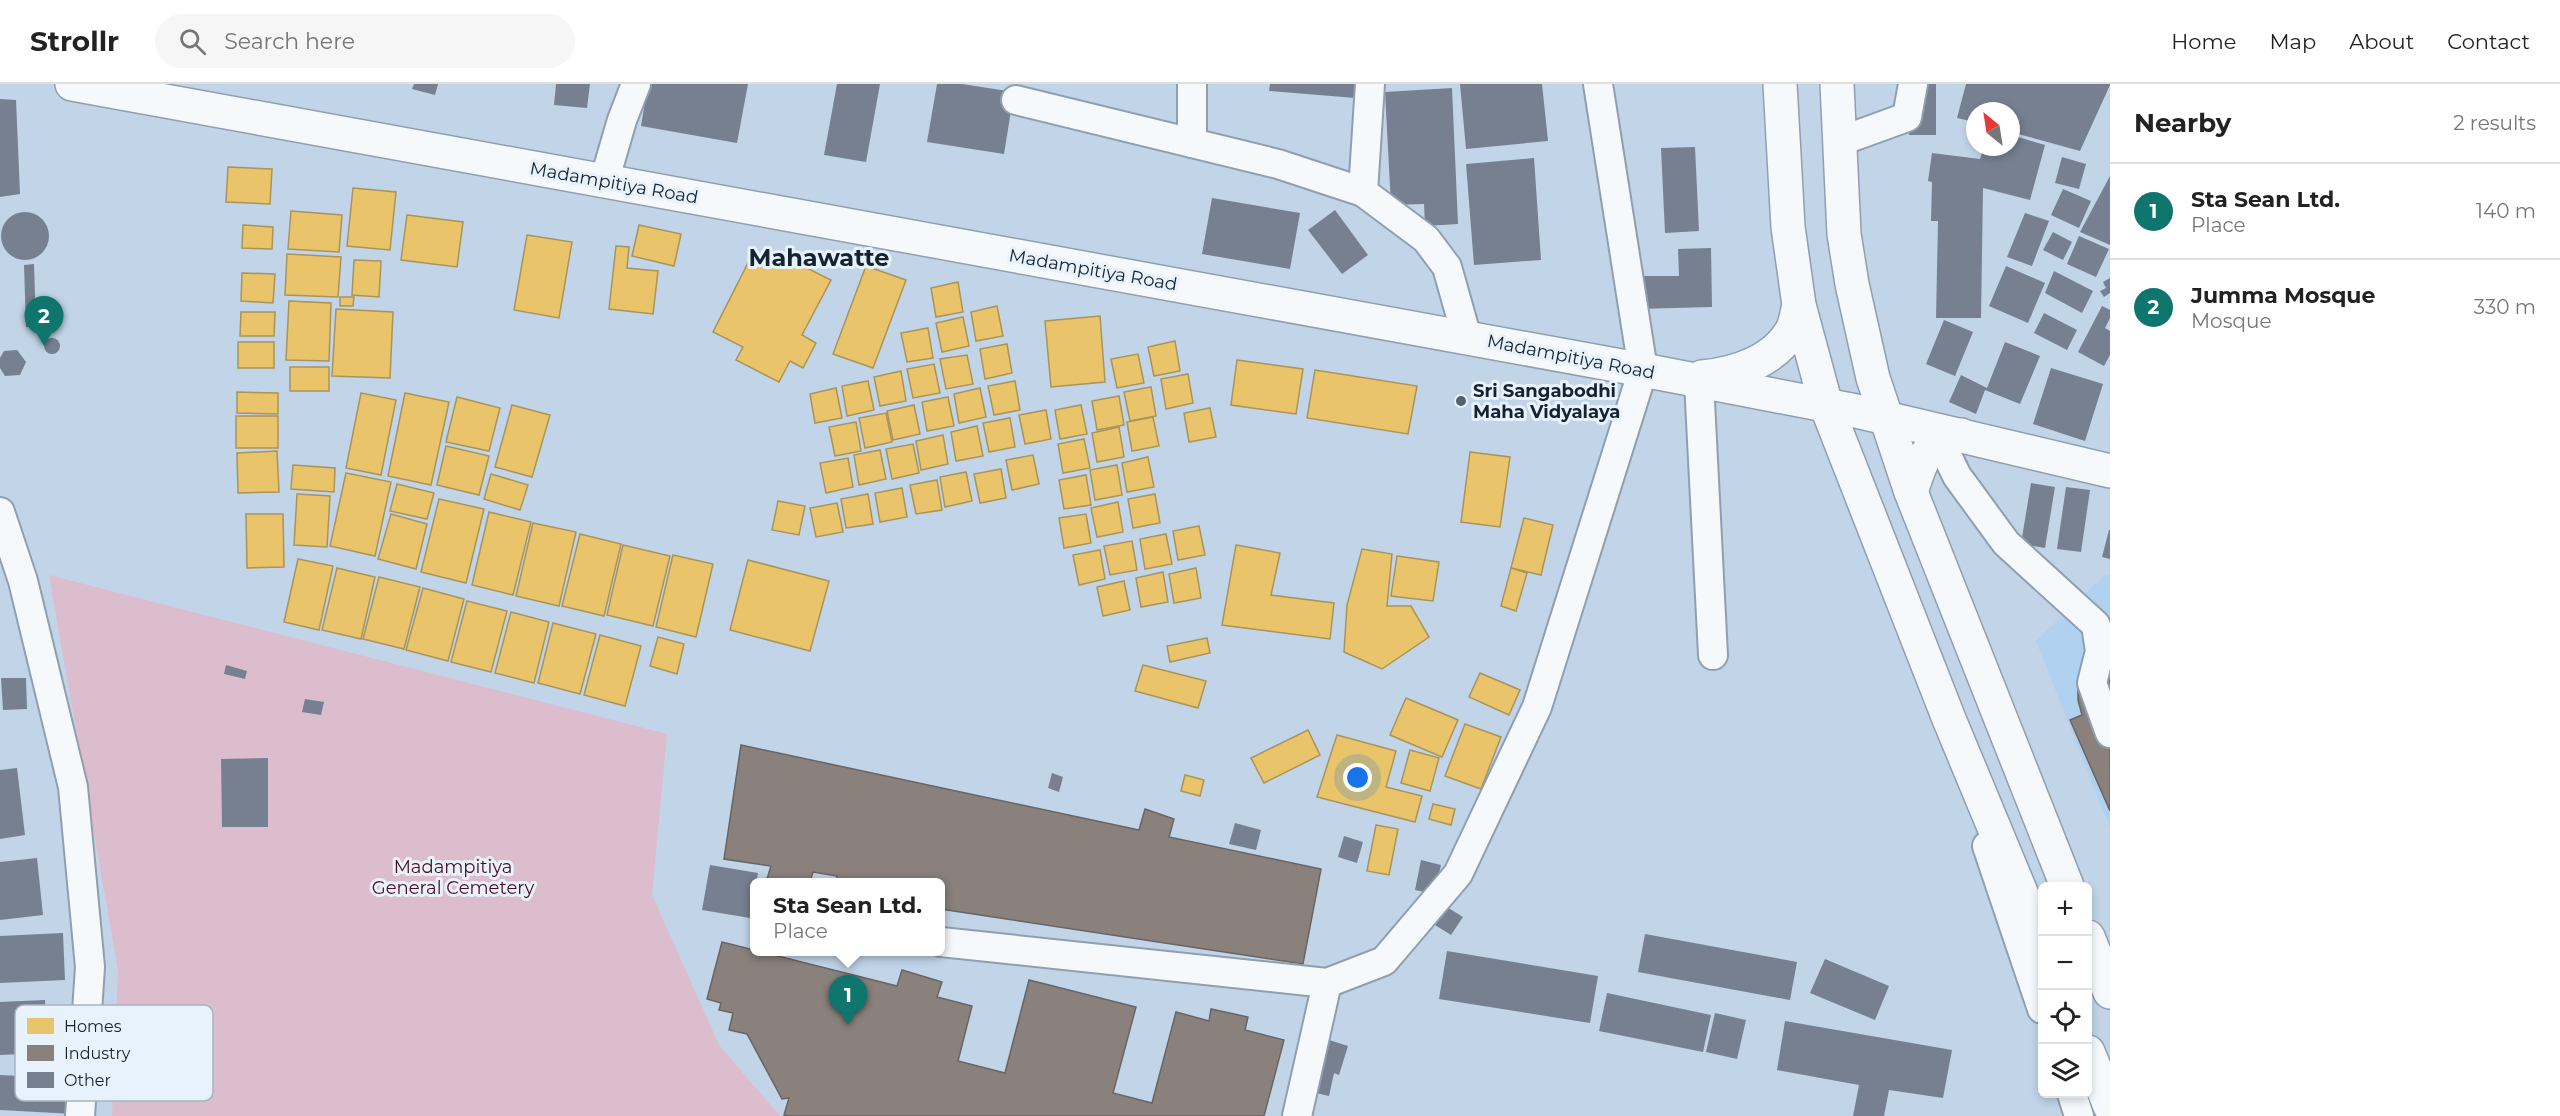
<!DOCTYPE html>
<meta charset="utf-8">
<style>
:root{--surface:#fff;--page:#f6f6f6;--text:#222;--muted:#767676;--line:#e0e0e0;--accent:#0f766e}
body{margin:0;font-family:Montserrat,sans-serif;background:var(--page);color:var(--text)}
.controls{position:absolute;right:18px;bottom:18px;display:grid;overflow:hidden;border-radius:9px;box-shadow:0 3px 9px #0003}
.controls button{width:54px;height:54px;display:grid;place-items:center;padding:0;border:0;border-bottom:2px solid var(--line);background:var(--surface);color:var(--text);font:30px sans-serif}
.compass{position:absolute;left:1966px;top:18px;width:54px;height:54px;border-radius:50%;background:var(--surface);box-shadow:0 3px 9px #0003;rotate:330deg}
.you{position:absolute;left:1358px;top:694px;width:21px;height:21px;margin:-15px;border:4px solid #fff;border-radius:50%;background:#1a73e8;box-shadow:0 0 0 9px #1a73e833}
.badge{display:grid;place-items:center;width:39px;height:39px;border-radius:50%;background:var(--accent);color:#fff;font-size:20px;font-weight:700}
.pin{position:absolute;translate:-50% -50px;filter:drop-shadow(0 2px 3px #0008)}
.pin::after{content:'';position:absolute;top:32px;width:21px;height:18px;background:inherit;clip-path:polygon(0 0,100% 0,50% 100%)}
.popup{position:absolute;left:750px;top:794px;width:195px;height:78px;box-sizing:border-box;display:grid;place-content:center;border-radius:9px;background:var(--surface);filter:drop-shadow(0 2px 4px #0005);font-size:20px;white-space:nowrap;color:var(--muted)}
.popup b{font-size:22px;color:var(--text)}
.popup::after{content:'';position:absolute;left:50%;top:100%;margin-left:-12px;border:12px solid transparent;border-top-color:var(--surface)}
.list{margin:0;padding:0;list-style:none}
h2{display:flex;justify-content:space-between;align-items:center;height:78px;margin:0;padding:0 24px;font-size:26px}
h2 small{font-size:20px;font-weight:400;color:var(--muted)}
.list li{display:grid;grid-template-columns:39px 1fr auto;gap:18px;align-items:center;box-sizing:border-box;height:96px;padding:0 24px;border-top:2px solid var(--line)}
.list b{display:block;font-size:22px;white-space:nowrap}
.list p{margin:0;font-size:20px;white-space:nowrap;color:var(--muted)}
.list em{font-size:20px;font-style:normal;color:var(--muted)}
.icon{flex:none;width:33px;height:33px;fill:none;stroke:currentColor;stroke-width:2;stroke-linecap:round;stroke-linejoin:round}
.map{position:relative;flex:none;width:2110px;height:1032px;overflow:hidden}
header{display:flex;align-items:center;gap:36px;box-sizing:border-box;height:84px;padding:0 30px;background:var(--surface);border-bottom:2px solid var(--line)}
header strong{font-size:28px}
nav{display:flex;gap:33px;margin-inline-start:auto;font-size:21px}
.search{width:420px;height:54px;background:var(--page);display:flex;align-items:center;gap:15px;box-sizing:border-box;padding:0 21px;border-radius:33px;color:var(--muted);font-size:22px}
main{display:flex}
aside{flex:1;background:var(--surface)}
.map>svg:first-child{display:block}
.built{fill:#b1d1f0}
.green{fill:#dcbdcd}
.homes{fill:#e9c46a;stroke:#a99459;stroke-width:1.5}
.industry{fill:#8a817c;stroke:#676565;stroke-width:1.5}
.building{fill:#768090}
.lines{fill:none;stroke-linecap:round;stroke-linejoin:round}
.minor-casing{stroke:#909faf;stroke-width:32}
.major-casing{stroke:#909faf;stroke-width:36}
.minor{stroke:#f6f9fc;stroke-width:28}
.major{stroke:#f6f9fc;stroke-width:33}
.poi-dot{fill:#516170;stroke:#e7f2fd;stroke-width:2}
.labels{text-anchor:middle;stroke-width:6;stroke-linejoin:round;paint-order:stroke}
.street-label{font-size:18px;fill:#152330;stroke:#e7f2fd}
.poi-label{font-size:18px;font-weight:bold;fill:#152330;stroke:#e7f2fd;text-anchor:start}
.park-label{font-size:18px;fill:#4c0c1f;stroke:#e7f2fd}
.district-label{font-size:24px;font-weight:bold;fill:#152330;stroke:#e7f2fd}
.key{fill:#e7f2fd;stroke:#a8b4c0;stroke-width:1.5}
.key-label{font-size:16px;fill:#152330}
</style>
<header>
<strong>Strollr</strong>
<div class="search"><svg class="icon" aria-label="search" viewBox="0 0 24 24"><circle cx="10" cy="10" r="6"/><path d="M15 15l6 6"/></svg>Search here</div>
<nav><a>Home</a><a>Map</a><a>About</a><a>Contact</a></nav>
</header>
<main>
<div class="map">
<svg width="2110" height="1032" viewBox="0 0 2110 1032">
<rect width="100%" height="100%" fill="#c1d4e8"/>
<path class="built" d="M2105,491L2110,492V744L2036,557Z"/>
<path class="green" d="M49,491L667,650L652,811L719,961L780,1032H112L118,886Z"/>
<g class="homes">
<path d="M228,83L272,85L270,120L226,118Z"/>
<path d="M353,104L396,108L390,166L347,162Z"/>
<path d="M291,127L342,131L339,168L288,165Z"/>
<path d="M407,131L463,138L457,183L401,176Z"/>
<path d="M243,141L273,143L272,165L242,164Z"/>
<path d="M639,141L681,150L674,182L632,172Z"/>
<path d="M527,151L572,158L559,234L514,226Z"/>
<path d="M616,162L629,163L627,184L658,187L653,230L609,225Z"/>
<path d="M753,169L779,182L783,172L831,196L802,251L816,259L803,284L790,277L779,298L736,276L743,263L713,248Z"/>
<path d="M287,170L341,173L338,213L285,211Z"/>
<path d="M354,176L381,177L379,213L352,211Z"/>
<path d="M866,182L906,196L873,284L833,270Z"/>
<path d="M242,189L275,190L273,219L241,217Z"/>
<path d="M958,198L963,228L936,233L931,204Z"/>
<path d="M340,213H354L353,222H340Z"/>
<path d="M289,217L331,219L329,277L286,276Z"/>
<path d="M997,222L1003,252L976,257L971,228Z"/>
<path d="M336,225L393,228L390,294L332,292Z"/>
<path d="M241,228H275L274,252H240Z"/>
<path d="M1100,232L1105,298L1051,303L1045,237Z"/>
<path d="M963,233L969,262L942,268L936,239Z"/>
<path d="M928,244L933,274L907,278L901,249Z"/>
<path d="M1175,257L1180,287L1154,292L1148,263Z"/>
<rect x="238" y="258" width="36" height="26"/>
<path d="M1007,260L1012,289L985,295L980,265Z"/>
<path d="M1138,270L1144,299L1117,304L1111,275Z"/>
<path d="M967,271L973,300L946,305L940,275Z"/>
<path d="M1237,276L1303,285L1296,330L1231,321Z"/>
<path d="M934,280L940,309L913,314L907,285Z"/>
<rect x="290" y="283" width="39" height="24"/>
<path d="M1315,286L1417,302L1408,350L1307,334Z"/>
<path d="M901,287L906,317L880,322L874,293Z"/>
<path d="M1188,290L1193,319L1166,325L1161,295Z"/>
<path d="M868,297L874,326L847,332L842,302Z"/>
<path d="M1015,297L1020,326L994,331L988,302Z"/>
<path d="M1151,303L1156,332L1130,337L1124,308Z"/>
<path d="M836,304L842,334L815,339L810,310Z"/>
<path d="M980,304L986,333L959,339L954,310Z"/>
<path d="M237,308L278,309V330L237,329Z"/>
<path d="M361,309L396,316L381,391L346,384Z"/>
<path d="M405,309L449,318L431,401L388,392Z"/>
<path d="M1119,312L1124,341L1097,346L1092,317Z"/>
<path d="M457,313L500,324L489,367L446,358Z"/>
<path d="M948,313L954,342L927,347L922,318Z"/>
<path d="M512,321L550,331L532,393L495,383Z"/>
<path d="M914,321L920,350L893,356L887,327Z"/>
<path d="M1081,321L1087,350L1060,355L1055,326Z"/>
<path d="M1210,324L1216,353L1189,358L1184,329Z"/>
<path d="M1046,326L1051,355L1025,360L1019,331Z"/>
<path d="M886,329L892,358L865,364L859,334Z"/>
<rect x="236" y="332" width="42" height="32"/>
<path d="M1153,333L1159,362L1132,367L1127,338Z"/>
<path d="M1010,334L1015,363L989,368L983,339Z"/>
<path d="M856,338L861,367L835,372L829,343Z"/>
<path d="M977,342L983,372L956,377L951,348Z"/>
<path d="M1119,343L1124,373L1097,378L1092,349Z"/>
<path d="M943,351L948,380L921,386L916,357Z"/>
<path d="M1084,355L1090,384L1063,389L1058,360Z"/>
<path d="M913,360L919,389L892,395L886,365Z"/>
<path d="M446,362L489,372L479,411L437,401Z"/>
<path d="M880,366L886,395L859,401L854,371Z"/>
<path d="M277,367L279,408L238,409L237,369Z"/>
<path d="M1470,368L1510,373L1500,443L1461,438Z"/>
<path d="M1033,371L1039,400L1012,406L1006,376Z"/>
<path d="M1148,373L1154,403L1127,408L1122,379Z"/>
<path d="M848,374L853,403L826,409L820,379Z"/>
<path d="M293,381L335,384L334,408L291,405Z"/>
<path d="M1117,381L1122,411L1095,416L1090,386Z"/>
<path d="M1001,385L1006,414L980,419L974,390Z"/>
<path d="M966,388L972,417L945,423L940,393Z"/>
<path d="M346,389L391,398L375,472L330,462Z"/>
<path d="M491,390L528,401L520,426L484,415Z"/>
<path d="M1086,391L1091,421L1064,425L1059,396Z"/>
<path d="M937,396L942,426L916,430L910,401Z"/>
<path d="M397,400L434,409L427,435L390,427Z"/>
<path d="M902,404L907,433L880,438L875,409Z"/>
<path d="M297,410L330,412L327,463L294,461Z"/>
<path d="M868,410L873,440L846,444L841,415Z"/>
<path d="M1155,410L1160,439L1133,444L1128,415Z"/>
<path d="M439,415L484,425L466,499L421,488Z"/>
<path d="M778,417L805,422L799,451L772,446Z"/>
<path d="M1118,418L1123,448L1097,453L1091,424Z"/>
<path d="M837,419L843,448L816,453L810,424Z"/>
<path d="M489,428L531,438L513,511L472,501Z"/>
<path d="M246,430H283L284,483L247,484Z"/>
<path d="M391,430L427,440L416,485L378,475Z"/>
<path d="M1086,430L1091,459L1064,464L1059,434Z"/>
<path d="M1524,434L1553,441L1541,491L1511,484Z"/>
<path d="M533,439L576,448L559,522L516,512Z"/>
<path d="M1199,442L1205,471L1178,476L1173,447Z"/>
<path d="M580,450L621,460L604,532L562,522Z"/>
<path d="M1166,450L1172,480L1145,485L1140,455Z"/>
<path d="M1132,457L1137,486L1110,491L1104,462Z"/>
<path d="M623,461L670,472L653,542L607,531Z"/>
<path d="M1236,461L1280,469L1271,511L1334,519L1330,555L1222,541Z"/>
<path d="M1362,465L1392,470L1387,522H1411L1429,553L1382,585L1344,568L1347,521Z"/>
<path d="M1100,466L1105,495L1079,501L1073,471Z"/>
<path d="M673,471L713,480L696,553L656,543Z"/>
<path d="M1397,472L1439,478L1433,517L1391,512Z"/>
<path d="M298,475L333,482L319,546L284,538Z"/>
<path d="M748,476L829,497L810,567L730,546Z"/>
<path d="M337,484L375,493L361,555L322,546Z"/>
<path d="M1196,484L1201,514L1174,519L1169,490Z"/>
<path d="M1511,484L1527,489L1516,527L1501,522Z"/>
<path d="M1163,488L1168,518L1141,523L1136,494Z"/>
<path d="M379,493L420,503L404,565L363,555Z"/>
<path d="M1124,497L1130,526L1103,532L1097,503Z"/>
<path d="M423,504L464,515L448,577L406,566Z"/>
<path d="M467,517L507,527L491,588L451,578Z"/>
<path d="M511,528L549,538L534,599L495,589Z"/>
<path d="M553,539L596,550L580,610L538,599Z"/>
<path d="M600,551L641,562L625,622L584,611Z"/>
<path d="M658,553L684,560L677,590L650,582Z"/>
<path d="M1207,554L1210,569L1170,578L1167,562Z"/>
<path d="M1143,581L1206,597L1198,624L1135,607Z"/>
<path d="M1480,589L1520,606L1509,631L1469,613Z"/>
<path d="M1406,614L1458,636L1442,673L1390,651Z"/>
<path d="M1465,640L1501,653L1481,705L1445,692Z"/>
<path d="M1308,646L1320,671L1264,699L1251,674Z"/>
<path d="M1337,651L1396,667L1386,703L1422,712L1415,738L1317,713Z"/>
<path d="M1410,666L1439,674L1430,707L1401,699Z"/>
<path d="M1185,691L1204,696L1200,712L1181,707Z"/>
<path d="M1433,720L1455,725L1451,741L1429,735Z"/>
<path d="M1376,741L1398,745L1389,791L1367,787Z"/>
</g>
<g class="industry">
<path d="M2110,556V727L2070,636L2082,631L2078,616V597L2084,579Z"/>
<path d="M741,661L1139,746L1145,725L1174,735L1169,753L1321,785L1303,880L941,825V798H836L837,792L813,788L810,798H766L771,782L724,775Z"/>
<path d="M722,858L897,902L902,886L942,898L937,913L972,922L958,977L1005,989L1029,896L1136,923L1113,1009L1152,1019L1176,928L1209,937L1211,925L1248,933L1245,946L1284,956L1264,1032H788L784,1031L789,1014L782,1015L747,950L729,946L733,929L719,926L721,919L707,915Z"/>
</g>
<g class="building">
<path d="M414,0H438L435,11L412,5Z"/>
<path d="M556,0H590L587,24L554,21Z"/>
<path d="M648,0H748L737,59L641,42Z"/>
<path d="M837,0H880L866,78L824,71Z"/>
<path d="M937,0H962L1014,8L1004,70L927,58Z"/>
<path d="M1270,0H1356L1355,14L1269,7Z"/>
<path d="M1460,0H1542L1548,57L1466,65Z"/>
<path d="M1916,0H1936V51H1909Z"/>
<path d="M1966,0H2110V1L2080,67L2011,48V27H1975V38L1957,34Z"/>
<path d="M1452,4L1458,140L1425,142L1424,120L1391,121L1385,8Z"/>
<path d="M0,15L16,16L20,110L0,113Z"/>
<path d="M2011,51L2045,61L2030,116L1983,104L1981,234H1936L1938,137H1931L1932,98L1928,97L1932,69L1980,75L1984,63H2011Z"/>
<path d="M1695,63L1699,147L1665,149L1661,64Z"/>
<path d="M2062,73L2086,80L2079,105L2055,99Z"/>
<path d="M1534,74L1541,176L1474,181L1466,80Z"/>
<path d="M2110,92V161L2080,148Z"/>
<path d="M2063,105L2091,117L2079,144L2051,131Z"/>
<path d="M1212,114L1300,129L1290,185L1202,170Z"/>
<path d="M1335,126L1368,171L1342,190L1308,146Z"/>
<circle cx="25" cy="152" r="24"/>
<path d="M2025,129L2049,137L2032,182L2007,173Z"/>
<path d="M2053,148L2072,158L2063,176L2043,166Z"/>
<path d="M2079,152L2109,165L2096,193L2067,180Z"/>
<path d="M1711,164L1712,223L1637,225L1633,192H1679L1678,165Z"/>
<path d="M34,180L36,243H26L24,181Z"/>
<path d="M2006,182L2045,199L2028,239L1989,222Z"/>
<path d="M2054,187L2093,207L2082,229L2045,209Z"/>
<path d="M2110,194V209L2104,213L2100,207L2106,204L2103,198Z"/>
<path d="M2102,222L2110,226V234L2105,244L2110,247V271L2104,282L2078,268Z"/>
<path d="M2044,229L2077,246L2067,266L2034,249Z"/>
<path d="M1944,236L1973,248L1955,292L1926,280Z"/>
<circle cx="52" cy="262" r="8"/>
<path d="M2005,258L2040,272L2020,320L1985,306L1976,330L1949,318L1961,291L1987,304Z"/>
<path d="M17,266L26,278L20,291L5,292L0,284V274L4,267Z"/>
<path d="M2051,284L2103,300L2085,357L2033,340Z"/>
<path d="M2031,399L2055,403L2045,464L2021,460Z"/>
<path d="M2066,403L2090,406L2081,468L2057,465Z"/>
<path d="M2109,446H2110V475L2102,473Z"/>
<path d="M226,581L247,587L245,595L224,590Z"/>
<path d="M1,594H26L27,625L3,626Z"/>
<path d="M305,615L324,618L321,631L302,628Z"/>
<path d="M268,674V743H222L221,675Z"/>
<path d="M17,684L25,751L0,755V686Z"/>
<path d="M1052,689L1063,693L1059,708L1048,704Z"/>
<path d="M1235,739L1261,746L1256,766L1229,760Z"/>
<path d="M1344,752L1363,758L1357,779L1338,773Z"/>
<path d="M37,774L43,831L0,836V778Z"/>
<path d="M1421,776L1441,781L1434,810L1415,806Z"/>
<path d="M710,781L758,789L750,834L702,826Z"/>
<path d="M1447,823L1463,833L1451,851L1435,841Z"/>
<path d="M63,849L65,896L0,899V852Z"/>
<path d="M1645,850L1797,878L1790,916L1638,888Z"/>
<path d="M1447,867L1598,892L1590,939L1439,915Z"/>
<path d="M1825,875L1889,902L1875,936L1810,909Z"/>
<path d="M1607,909L1711,931L1703,968L1599,947Z"/>
<path d="M45,916L47,969L0,971V918Z"/>
<path d="M1715,929L1746,936L1737,975L1706,968Z"/>
<path d="M1785,937L1952,966L1943,1014L1889,1006L1884,1032H1853L1859,1001L1777,986Z"/>
<path d="M1329,956L1348,962L1339,991L1334,989L1329,1012L1307,1007L1322,980Z"/>
<path d="M0,991L76,995L74,1030L0,1026Z"/>
</g>
<g class="lines">
<g class="minor-casing">
<g id="minor">
<path d="M1016,16L1278,80L1363,108L1426,155L1447,183L1467,254"/>
<path d="M1838,58L1907,33L1913,0"/>
<path d="M1192,59V0"/>
<path d="M604,98L622,36L636,0"/>
<path d="M1363,108L1370,0"/>
<path d="M1699,298L1713,571"/>
<path d="M1940,357L1957,392L2006,459L2096,541L2100,567L2092,599L2110,649"/>
<path d="M0,428L23,497L73,703L90,883L80,1032"/>
<path d="M1987,762L2042,925"/>
<path d="M941,858L1327,899L1384,877L1458,790L1537,623L1643,286L1598,0"/>
<path d="M2072,1010L2079,1032"/>
<path d="M1297,1032L1327,899"/>
</g>
</g>
<g class="major-casing">
<g id="major">
<path d="M72,0L1643,286L1856,327L2110,387"/>
<path d="M1780,0L1788,143L1799,221L1826,321L1949,635L2042,859"/>
<path d="M1837,0L1844,150L1852,200L1873,294L1911,408L2067,802"/>
<path d="M1702,293C1736,290 1776,277 1793,244C1796,237 1797,228 1799,221"/>
<path d="M1911,408C1923,373 1923,362 1961,351"/>
<path d="M2088,853L2110,908"/>
<path d="M2088,968L2110,1022"/>
</g>
</g>
<use href="#minor" class="minor"/>
<use href="#major" class="major"/>
</g>
<circle class="poi-dot" cx="1461" cy="317" r="6"/>
<g class="labels">
<g class="street-label">
<text transform="translate(614 99) rotate(10)" y="6">Madampitiya Road</text>
<text transform="translate(1093 186) rotate(10)" y="6">Madampitiya Road</text>
<text transform="translate(1571 273) rotate(11)" y="6">Madampitiya Road</text>
</g>
<g class="poi-label">
<text x="1473" y="313">Sri Sangabodhi<tspan x="1473" dy="21">Maha Vidyalaya</tspan></text>
</g>
<g class="park-label">
<text x="453" y="789">Madampitiya<tspan x="453" dy="21">General Cemetery</tspan></text>
</g>
<g class="district-label">
<text x="819" y="182">Mahawatte</text>
</g>
</g>
<rect x="15" y="921" width="198" height="96" rx="9" class="key"/>
<rect x="27" y="934" width="27" height="16" fill="#e9c46a"/>
<rect x="27" y="961" width="27" height="16" fill="#8a817c"/>
<rect x="27" y="988" width="27" height="16" fill="#768090"/>
<g class="key-label">
<text x="64" y="948">Homes</text>
<text x="64" y="975">Industry</text>
<text x="64" y="1002">Other</text>
</g>
</svg>
<div class="controls">
<button>+</button>
<button>−</button>
<button><svg class="icon" aria-label="locate" viewBox="0 0 24 24"><circle cx="12" cy="12" r="6"/><path d="M12 2v4M12 18v4M2 12h4M18 12h4"/></svg></button>
<button><svg class="icon" aria-label="layers" viewBox="0 0 24 24"><path d="M12 4l9 5-9 5-9-5zM3 14l9 5 9-5"/></svg></button>
</div>
<svg class="compass" viewBox="-18 -18 36 36"><path d="M0-13l5 13h-10z" fill="#e53935"/><path d="M0 13l5-13h-10z" fill="#767676"/></svg>
<div class="you"></div>
<div class="pin badge" style="left:848px;top:941px">1</div>
<div class="popup"><b>Sta Sean Ltd.</b>Place</div>
<div class="pin badge" style="left:44px;top:262px">2</div>
</div>
<aside>
<h2>Nearby<small>2 results</small></h2>
<ul class="list">
<li><span class="badge">1</span><div><b>Sta Sean Ltd.</b><p>Place</p></div><em>140 m</em></li>
<li><span class="badge">2</span><div><b>Jumma Mosque</b><p>Mosque</p></div><em>330 m</em></li>
</ul>
</aside>
</main>
